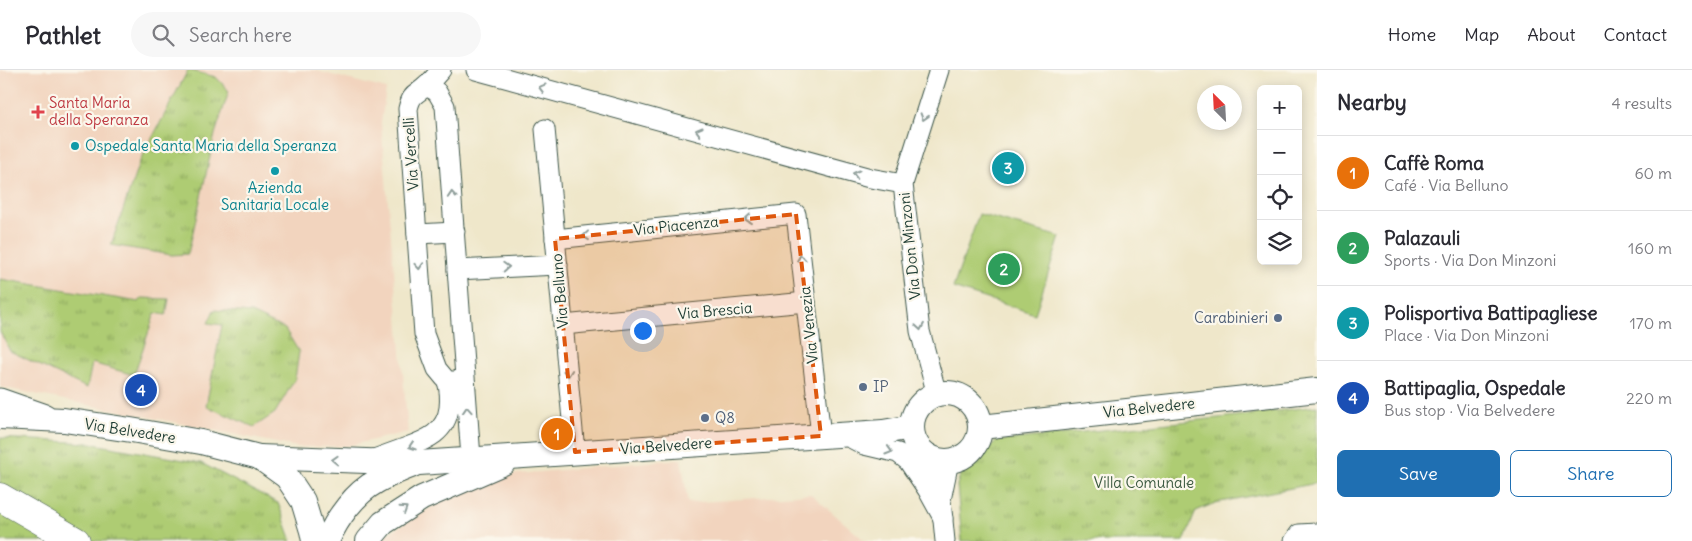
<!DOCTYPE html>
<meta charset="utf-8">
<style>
:root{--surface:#fff;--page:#f7f7f7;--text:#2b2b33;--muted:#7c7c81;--line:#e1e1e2;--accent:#1f6fb2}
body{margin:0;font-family:Delius,sans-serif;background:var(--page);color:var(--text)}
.controls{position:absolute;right:15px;top:15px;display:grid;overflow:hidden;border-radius:8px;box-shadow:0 2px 12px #0003}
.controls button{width:45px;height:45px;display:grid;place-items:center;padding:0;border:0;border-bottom:1px solid var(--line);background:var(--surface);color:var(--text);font:25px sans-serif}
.compass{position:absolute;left:1197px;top:15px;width:45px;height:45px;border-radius:50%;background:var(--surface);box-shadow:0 2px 12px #0003;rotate:336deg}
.you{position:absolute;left:642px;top:260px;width:18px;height:18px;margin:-12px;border:4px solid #fff;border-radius:50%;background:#1a73e8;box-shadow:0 0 0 8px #1a73e833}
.badge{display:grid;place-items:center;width:32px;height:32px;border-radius:50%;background:var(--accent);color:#fff;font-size:16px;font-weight:700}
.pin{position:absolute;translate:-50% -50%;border:2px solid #fff;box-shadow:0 1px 5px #0006}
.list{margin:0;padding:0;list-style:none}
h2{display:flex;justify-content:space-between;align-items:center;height:65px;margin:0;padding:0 20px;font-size:21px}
h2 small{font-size:16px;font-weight:400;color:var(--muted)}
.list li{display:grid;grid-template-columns:32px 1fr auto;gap:15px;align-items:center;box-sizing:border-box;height:75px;padding:0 20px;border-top:1px solid var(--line)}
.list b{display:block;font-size:19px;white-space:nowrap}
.list p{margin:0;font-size:16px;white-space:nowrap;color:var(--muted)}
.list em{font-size:16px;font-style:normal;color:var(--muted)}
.actions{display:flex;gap:10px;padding:15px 20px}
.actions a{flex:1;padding:11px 0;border:1px solid var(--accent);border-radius:8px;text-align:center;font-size:18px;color:var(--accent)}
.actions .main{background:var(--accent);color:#fff}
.icon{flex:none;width:28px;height:28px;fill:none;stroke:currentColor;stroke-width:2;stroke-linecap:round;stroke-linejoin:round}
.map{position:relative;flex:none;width:1317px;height:471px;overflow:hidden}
header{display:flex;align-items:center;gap:30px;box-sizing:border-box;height:70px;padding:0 25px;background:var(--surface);border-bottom:1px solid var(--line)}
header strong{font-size:24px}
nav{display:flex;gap:28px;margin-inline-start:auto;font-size:18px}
.search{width:350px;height:45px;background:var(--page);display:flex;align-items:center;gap:12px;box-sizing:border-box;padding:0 18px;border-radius:28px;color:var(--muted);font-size:19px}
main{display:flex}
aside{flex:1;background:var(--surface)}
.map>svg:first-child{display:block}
.built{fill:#f2d4be}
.grass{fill:#aecc73;stroke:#668454}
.park{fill:url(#park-tufts);stroke:#668454}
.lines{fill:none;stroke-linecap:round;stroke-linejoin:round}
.minor-casing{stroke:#3e564a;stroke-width:21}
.major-casing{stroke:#3e564a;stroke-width:26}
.highway-casing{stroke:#3e564a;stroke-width:29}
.minor{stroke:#fff;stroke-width:19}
.major{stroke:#fff;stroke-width:24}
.highway{stroke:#fff;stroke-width:28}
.oneway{stroke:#8f9e9a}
.marked{fill:#de580e;fill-opacity:0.2;stroke:#de580e;stroke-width:4;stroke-dasharray:10 6;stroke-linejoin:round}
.health-dot{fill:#e0444e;stroke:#fbf7ec;stroke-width:2}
.culture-dot{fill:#0f9aa8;stroke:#fbf7ec;stroke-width:2}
.service-dot{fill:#5c6f8a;stroke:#fbf7ec;stroke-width:2}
.labels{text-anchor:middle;stroke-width:4.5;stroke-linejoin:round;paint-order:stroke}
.health-label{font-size:15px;fill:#be3a42;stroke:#fbf7ec;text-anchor:start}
.culture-label{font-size:15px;fill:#0d838f;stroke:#fbf7ec;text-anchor:start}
.street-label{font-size:15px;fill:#1f3d34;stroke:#fbf7ec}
.service-label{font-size:15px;fill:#4e5e75;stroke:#fbf7ec;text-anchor:start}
.park-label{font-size:15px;fill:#3c5a41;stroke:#fbf7ec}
</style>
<header>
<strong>Pathlet</strong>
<div class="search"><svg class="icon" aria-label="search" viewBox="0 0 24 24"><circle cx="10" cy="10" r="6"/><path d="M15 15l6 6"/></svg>Search here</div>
<nav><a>Home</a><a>Map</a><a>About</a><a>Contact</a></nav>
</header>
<main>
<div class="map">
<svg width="1317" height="471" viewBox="0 0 1317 471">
<defs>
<pattern id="park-tufts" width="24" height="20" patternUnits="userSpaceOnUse" patternTransform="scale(1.25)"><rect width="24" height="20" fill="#aecc73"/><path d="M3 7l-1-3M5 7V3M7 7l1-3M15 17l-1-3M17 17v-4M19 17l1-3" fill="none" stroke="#8da75f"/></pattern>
</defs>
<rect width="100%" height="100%" fill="#fbf7ec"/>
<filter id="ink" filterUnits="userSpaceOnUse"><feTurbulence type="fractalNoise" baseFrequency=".02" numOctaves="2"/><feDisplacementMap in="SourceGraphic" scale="10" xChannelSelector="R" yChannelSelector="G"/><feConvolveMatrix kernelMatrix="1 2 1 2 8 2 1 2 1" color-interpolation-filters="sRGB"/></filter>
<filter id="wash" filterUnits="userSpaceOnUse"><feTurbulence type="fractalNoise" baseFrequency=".0096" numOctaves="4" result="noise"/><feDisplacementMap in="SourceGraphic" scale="20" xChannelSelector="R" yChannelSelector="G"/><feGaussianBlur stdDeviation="1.12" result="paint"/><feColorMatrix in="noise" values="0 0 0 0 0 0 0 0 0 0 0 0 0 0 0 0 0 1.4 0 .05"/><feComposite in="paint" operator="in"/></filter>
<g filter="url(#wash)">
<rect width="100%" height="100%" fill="#efe7ca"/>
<g class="built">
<path d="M0,0H313L386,19L381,53L408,362L347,376L297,377L0,317Z"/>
<path d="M681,389L688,433L811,424L865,471H382L384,466L448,427L508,405Z"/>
</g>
<path class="grass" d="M979,144L1060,167L1035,244L953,218Z"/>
<g class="park">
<path d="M188,0L216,7L229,21L215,64L188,184L172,185L111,175L139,93Z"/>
<path d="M0,209L139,232L142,228L169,229L166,245L155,243L134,305L92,293L87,318L10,281L0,262Z"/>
<path d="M214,240L251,243L285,259L299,282L295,309L275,343L254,357L206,336L222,255L208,253Z"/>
<path d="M1317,336V413L1215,433L1196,441L1184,471H962L957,415L962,399L983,389V383L996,371L1228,347Z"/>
<path d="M0,368L88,373L201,393L278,433L292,471H0Z"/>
</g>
</g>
<g filter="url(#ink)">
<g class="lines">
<g class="minor-casing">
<g id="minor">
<path d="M441,0C436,5 432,11 427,15C416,26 412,22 408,39L424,264L437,299L447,311H465"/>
<path d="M476,0L870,108L903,114"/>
<path d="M427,16L437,22L445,36L471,388"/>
<path d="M545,59L575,382"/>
<path d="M417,164L455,162"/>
<path d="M555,169L796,144L821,366"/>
<path d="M457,200L558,195"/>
<path d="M563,255L806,232"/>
<path d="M937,325L920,261L903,114L939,0"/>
<path d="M0,328L46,344"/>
<path d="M843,364L864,375L898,383L908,391L927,419L943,448"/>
<path d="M925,384L937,419"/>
<path d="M374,389C385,385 396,381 407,377C427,370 446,362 449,338C450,328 450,321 447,311"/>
<path d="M945,471L941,430L949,391"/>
<path d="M1294,471L1299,464L1317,463"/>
</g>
</g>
<g class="major-casing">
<g id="major">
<circle cx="946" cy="357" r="34"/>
<path d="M0,347L64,350L131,360L201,372L259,387L287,407L303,431L312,461L314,471"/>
<path d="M981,357L1317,320"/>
<path d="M259,387L419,393L883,362L912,357"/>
<path d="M327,471C337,448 355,423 377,411C388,405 401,400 413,395"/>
<path d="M368,471L383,453L422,428L503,393"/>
</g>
</g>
<g class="highway-casing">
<path id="highway" d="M0,427L76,471"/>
</g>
<use href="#minor" class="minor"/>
<use href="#major" class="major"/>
<use href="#highway" class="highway"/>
</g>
<defs><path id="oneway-chevron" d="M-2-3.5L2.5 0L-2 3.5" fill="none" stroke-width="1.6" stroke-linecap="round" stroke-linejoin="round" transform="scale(1.25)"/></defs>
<g class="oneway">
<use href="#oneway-chevron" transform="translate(542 18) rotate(-165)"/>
<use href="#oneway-chevron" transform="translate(924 47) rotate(107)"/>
<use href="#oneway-chevron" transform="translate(699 61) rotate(-165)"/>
<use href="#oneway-chevron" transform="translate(856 104) rotate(-165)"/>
<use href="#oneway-chevron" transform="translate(452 125) rotate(-94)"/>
<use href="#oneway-chevron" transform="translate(748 149) rotate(174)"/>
<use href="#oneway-chevron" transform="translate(586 166) rotate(174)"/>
<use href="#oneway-chevron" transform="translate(801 188) rotate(-96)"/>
<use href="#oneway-chevron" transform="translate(419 196) rotate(86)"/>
<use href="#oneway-chevron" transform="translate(506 197) rotate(-3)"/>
<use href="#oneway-chevron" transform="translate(920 257) rotate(81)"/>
<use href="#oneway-chevron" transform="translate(568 303) rotate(85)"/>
<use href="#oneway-chevron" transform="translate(467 340) rotate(-94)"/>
<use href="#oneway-chevron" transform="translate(412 376) rotate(162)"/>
<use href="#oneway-chevron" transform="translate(889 381) rotate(17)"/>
<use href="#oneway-chevron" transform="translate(335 390) rotate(-178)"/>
<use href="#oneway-chevron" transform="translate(404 439) rotate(-33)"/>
</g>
</g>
<path class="marked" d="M796,144L821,366L575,382L555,169Z"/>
<path class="health-dot" d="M35.5 34.5h5v5h5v5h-5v5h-5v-5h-5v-5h5z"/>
<g class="culture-dot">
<circle cx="75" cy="76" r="5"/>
<circle cx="275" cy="101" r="5"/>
</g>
<g class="service-dot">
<circle cx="1278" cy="248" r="5"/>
<circle cx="863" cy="317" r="5"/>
<circle cx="705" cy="348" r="5"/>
</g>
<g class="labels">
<g class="health-label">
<text x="49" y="38">Santa Maria<tspan x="49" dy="17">della Speranza</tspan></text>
</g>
<g class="culture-label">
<text x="85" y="81">Ospedale Santa Maria della Speranza</text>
<text x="275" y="123" text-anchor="middle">Azienda<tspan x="275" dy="17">Sanitaria Locale</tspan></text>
</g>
<g class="street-label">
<text transform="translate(411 84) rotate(-94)" y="5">Via Vercelli</text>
<text transform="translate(676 156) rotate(-6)" y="5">Via Piacenza</text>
<text transform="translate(910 176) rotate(-96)" y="5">Via Don Minzoni</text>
<text transform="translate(560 221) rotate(-95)" y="5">Via Belluno</text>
<text transform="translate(715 241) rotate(-5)" y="5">Via Brescia</text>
<text transform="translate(809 255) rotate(-96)" y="5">Via Venezia</text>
<text transform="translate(1149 338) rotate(-6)" y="5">Via Belvedere</text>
<text transform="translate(130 361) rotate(9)" y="5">Via Belvedere</text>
<text transform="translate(666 376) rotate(-4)" y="5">Via Belvedere</text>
</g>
<g class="service-label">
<text x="1268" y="253" text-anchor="end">Carabinieri</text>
<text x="873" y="322">IP</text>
<text x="715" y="353">Q8</text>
</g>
<g class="park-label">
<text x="1144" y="418">Villa Comunale</text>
</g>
</g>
</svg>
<div class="controls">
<button>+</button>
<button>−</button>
<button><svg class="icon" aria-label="locate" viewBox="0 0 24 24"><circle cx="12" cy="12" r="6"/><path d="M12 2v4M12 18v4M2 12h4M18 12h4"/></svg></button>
<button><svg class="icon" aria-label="layers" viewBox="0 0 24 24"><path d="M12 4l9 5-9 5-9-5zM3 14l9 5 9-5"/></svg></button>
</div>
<svg class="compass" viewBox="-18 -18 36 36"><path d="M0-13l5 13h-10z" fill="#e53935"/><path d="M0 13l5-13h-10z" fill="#7c7c81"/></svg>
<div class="you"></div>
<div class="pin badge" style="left:557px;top:364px;background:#e8710a">1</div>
<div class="pin badge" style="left:1004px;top:199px;background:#2e9e5b">2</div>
<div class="pin badge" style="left:1008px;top:98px;background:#0f9aa8">3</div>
<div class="pin badge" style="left:141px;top:320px;background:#1a4fb4">4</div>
</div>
<aside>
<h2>Nearby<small>4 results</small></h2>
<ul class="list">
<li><span class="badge" style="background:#e8710a">1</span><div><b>Caffè Roma</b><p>Café · Via Belluno</p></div><em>60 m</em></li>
<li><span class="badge" style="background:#2e9e5b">2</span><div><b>Palazauli</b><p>Sports · Via Don Minzoni</p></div><em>160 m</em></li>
<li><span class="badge" style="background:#0f9aa8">3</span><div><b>Polisportiva Battipagliese</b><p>Place · Via Don Minzoni</p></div><em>170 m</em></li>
<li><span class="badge" style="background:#1a4fb4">4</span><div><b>Battipaglia, Ospedale</b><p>Bus stop · Via Belvedere</p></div><em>220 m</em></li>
</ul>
<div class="actions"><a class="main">Save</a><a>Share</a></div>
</aside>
</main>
